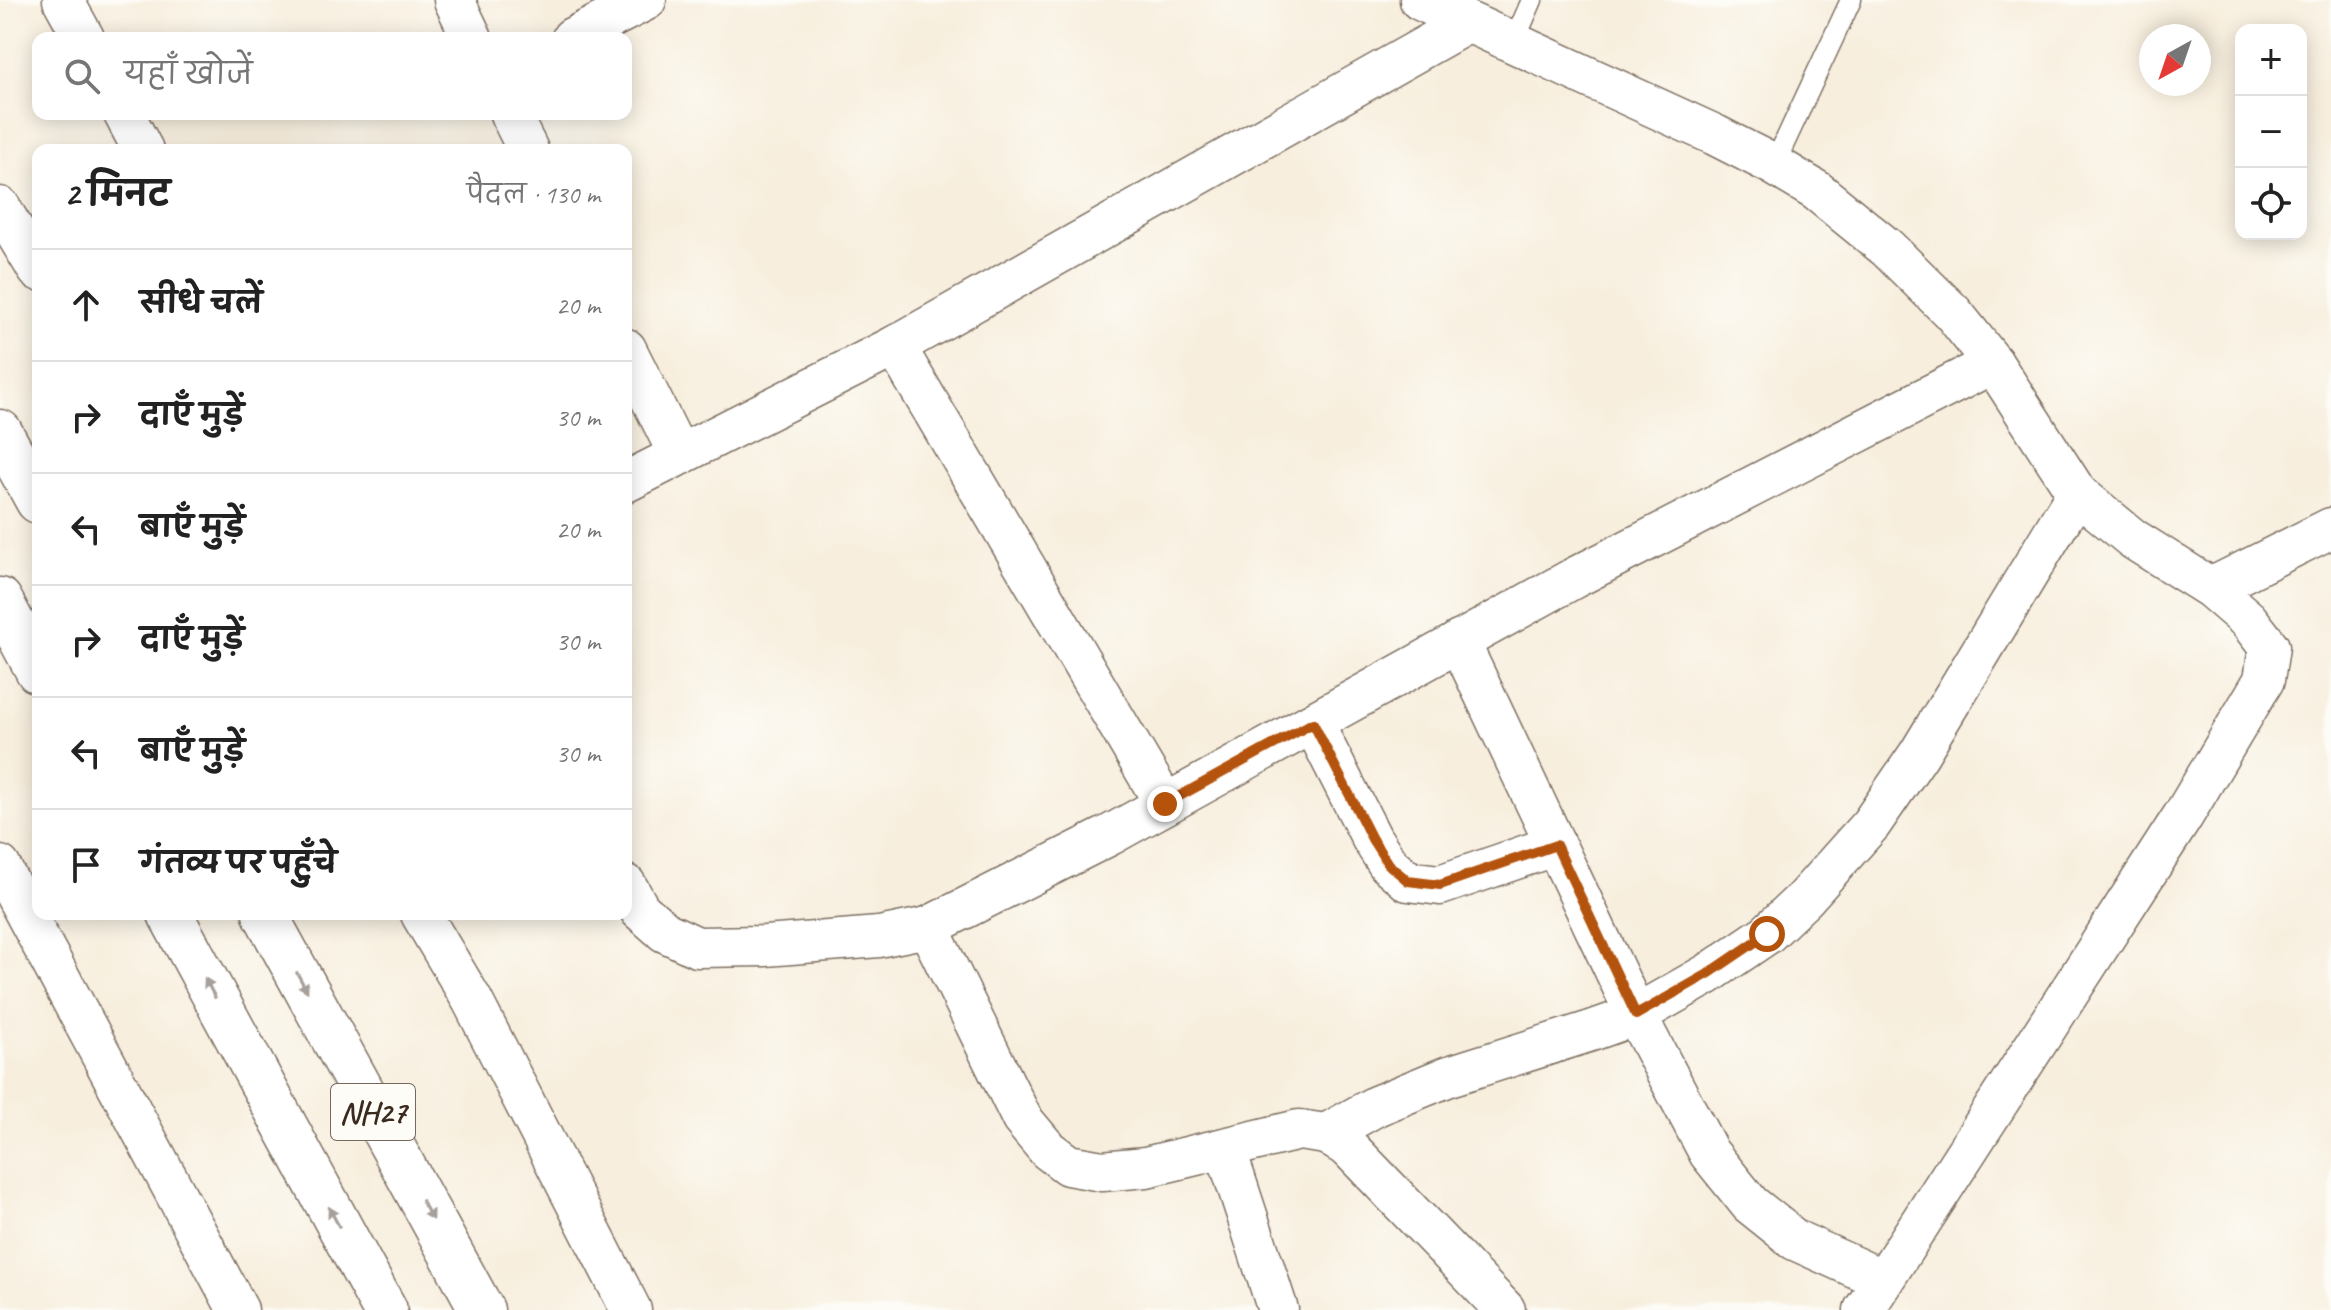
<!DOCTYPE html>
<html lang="hi">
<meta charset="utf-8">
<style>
:root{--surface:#fff;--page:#f6f6f6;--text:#222;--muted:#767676;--line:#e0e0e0}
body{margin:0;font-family:Caveat,"Playpen Sans Deva",sans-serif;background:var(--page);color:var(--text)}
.controls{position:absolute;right:24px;top:24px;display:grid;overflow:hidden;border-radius:16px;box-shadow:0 4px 20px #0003}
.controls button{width:72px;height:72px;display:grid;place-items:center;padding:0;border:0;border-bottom:2px solid var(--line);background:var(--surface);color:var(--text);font:40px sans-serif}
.compass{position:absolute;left:2139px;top:24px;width:72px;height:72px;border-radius:50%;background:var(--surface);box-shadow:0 4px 20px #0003;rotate:220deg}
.stop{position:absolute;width:24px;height:24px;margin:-18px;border:6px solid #b45309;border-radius:50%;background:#fff}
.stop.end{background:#b45309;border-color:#fff;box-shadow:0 2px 8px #0008}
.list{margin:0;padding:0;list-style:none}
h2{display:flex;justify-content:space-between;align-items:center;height:104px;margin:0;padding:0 32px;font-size:34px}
h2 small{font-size:26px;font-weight:400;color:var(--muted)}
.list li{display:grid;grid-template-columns:52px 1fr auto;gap:24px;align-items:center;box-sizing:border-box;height:112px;padding:0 32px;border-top:2px solid var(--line)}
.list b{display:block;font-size:30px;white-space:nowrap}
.list em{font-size:26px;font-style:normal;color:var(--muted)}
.icon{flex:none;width:44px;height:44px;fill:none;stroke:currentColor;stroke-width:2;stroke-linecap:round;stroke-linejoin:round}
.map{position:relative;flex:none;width:2331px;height:1310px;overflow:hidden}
.search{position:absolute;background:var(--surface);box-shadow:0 4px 20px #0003;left:32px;top:32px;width:600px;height:88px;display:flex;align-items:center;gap:20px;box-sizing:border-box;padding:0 28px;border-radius:16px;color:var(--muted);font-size:30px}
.panel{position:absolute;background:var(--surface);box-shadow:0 4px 20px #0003;left:32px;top:144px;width:600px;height:776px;border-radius:16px}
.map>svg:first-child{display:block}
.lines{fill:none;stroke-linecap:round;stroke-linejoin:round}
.lane-casing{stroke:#7d6f61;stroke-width:23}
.street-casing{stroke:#7d6f61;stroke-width:43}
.highway-casing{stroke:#7d6f61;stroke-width:47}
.lane{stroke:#fff;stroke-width:20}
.street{stroke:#fff;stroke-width:40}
.highway{stroke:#fff;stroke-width:44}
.oneway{fill:#a79f9a}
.route{stroke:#b45309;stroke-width:10}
.labels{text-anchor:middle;stroke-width:8;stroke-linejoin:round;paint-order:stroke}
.shield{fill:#fdfcf7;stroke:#75695f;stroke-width:2}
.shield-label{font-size:32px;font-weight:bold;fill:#3b2a1e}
</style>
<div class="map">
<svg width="2331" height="1310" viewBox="0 0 2331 1310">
<rect width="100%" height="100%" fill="#fdfcf7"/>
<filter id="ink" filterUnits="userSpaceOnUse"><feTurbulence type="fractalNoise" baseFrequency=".0125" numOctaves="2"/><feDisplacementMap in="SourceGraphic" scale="16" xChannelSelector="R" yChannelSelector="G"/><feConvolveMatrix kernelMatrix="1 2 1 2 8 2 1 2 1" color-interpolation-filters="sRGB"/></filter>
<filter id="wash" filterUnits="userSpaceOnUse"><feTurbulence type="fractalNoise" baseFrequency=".006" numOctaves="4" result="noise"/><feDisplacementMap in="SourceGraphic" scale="32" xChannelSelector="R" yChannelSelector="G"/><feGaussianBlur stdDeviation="1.8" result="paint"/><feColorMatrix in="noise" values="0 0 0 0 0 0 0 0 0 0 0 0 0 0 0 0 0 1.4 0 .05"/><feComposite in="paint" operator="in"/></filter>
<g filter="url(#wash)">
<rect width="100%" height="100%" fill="#f7eedd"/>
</g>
<g filter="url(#ink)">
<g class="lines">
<g class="lane-casing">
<g id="lane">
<path d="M1513,44L1532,0"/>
<path d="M1774,165L1851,0"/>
</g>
</g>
<g class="street-casing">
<g id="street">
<path d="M63,0L84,38"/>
<path d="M454,0L472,38"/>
<path d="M1420,0L1715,135L1774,165L1817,191L1887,248L1953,313L1993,363L2077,493L2133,539L2211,588L2248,620L2269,647L2264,680L2183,816L1864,1310"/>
<path d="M572,38L646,0"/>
<path d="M124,114L143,150"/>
<path d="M510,114L528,150"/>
<path d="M0,207L38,270"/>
<path d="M895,346L1165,804"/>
<path d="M626,349L679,455"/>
<path d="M626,482L895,346L1467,23"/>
<path d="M2211,588L2331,528"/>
<path d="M1459,641L1636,1015L1709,1153L1750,1204L1795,1240L1883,1280"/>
<path d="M1313,723L1372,839L1388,864L1408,881L1440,885L1556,845"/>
<path d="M0,866L238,1310"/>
<path d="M626,885L640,910L665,932L697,947L765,946L879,937L928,927L1110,835L1574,578L1993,363"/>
<path d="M421,914L472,1000L631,1310"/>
<path d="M928,927L1022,1119L1048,1150L1068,1165L1102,1171L1146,1167L1299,1130L1326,1134L1349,1148L1505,1310"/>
<path d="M1326,1134L1376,1106L1449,1076L1591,1031L1636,1015L1708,974L1767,934L1805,898L1871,824L1919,754L2077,493"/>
<path d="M1225,1148L1278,1310"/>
</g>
</g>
<g class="highway-casing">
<g id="highway">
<path d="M0,432L38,501"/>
<path d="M0,600L38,671"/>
<path d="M170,914L385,1310"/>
<path d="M265,914L482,1310"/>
</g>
</g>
<use href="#lane" class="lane"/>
<use href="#street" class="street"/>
<use href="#highway" class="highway"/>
</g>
<defs><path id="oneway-solid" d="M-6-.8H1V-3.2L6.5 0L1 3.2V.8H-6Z" transform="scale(2)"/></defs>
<g class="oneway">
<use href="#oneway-solid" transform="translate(302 982) rotate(61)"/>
<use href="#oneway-solid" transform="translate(210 988) rotate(-118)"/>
<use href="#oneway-solid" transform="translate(427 1210) rotate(61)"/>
<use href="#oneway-solid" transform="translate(334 1217) rotate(-118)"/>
</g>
</g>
<g class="lines" filter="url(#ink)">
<path class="route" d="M1165,804L1313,723L1372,839L1388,864L1408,881L1440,885L1556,845L1636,1015L1708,974L1767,934"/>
</g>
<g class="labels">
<rect class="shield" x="331" y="1084" width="84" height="56" rx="6"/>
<g class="shield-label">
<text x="373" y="1123">NH27</text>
</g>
</g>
</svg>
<div class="controls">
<button>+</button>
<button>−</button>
<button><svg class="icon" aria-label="locate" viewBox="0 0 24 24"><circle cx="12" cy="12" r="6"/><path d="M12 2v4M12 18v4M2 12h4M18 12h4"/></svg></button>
</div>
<svg class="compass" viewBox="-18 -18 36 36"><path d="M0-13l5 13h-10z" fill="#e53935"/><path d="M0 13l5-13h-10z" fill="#767676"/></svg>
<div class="stop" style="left:1767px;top:934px"></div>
<div class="stop end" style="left:1165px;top:804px"></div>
<div class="search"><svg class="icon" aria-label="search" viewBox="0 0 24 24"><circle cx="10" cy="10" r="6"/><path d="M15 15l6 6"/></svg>यहाँ खोजें</div>
<section class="panel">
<h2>2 मिनट<small>पैदल · 130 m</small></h2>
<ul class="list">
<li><svg class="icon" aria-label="ahead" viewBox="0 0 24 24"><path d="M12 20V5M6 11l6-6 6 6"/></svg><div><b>सीधे चलें</b></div><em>20 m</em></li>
<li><svg class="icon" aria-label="right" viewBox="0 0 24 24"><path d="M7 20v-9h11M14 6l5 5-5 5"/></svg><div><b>दाएँ मुड़ें</b></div><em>30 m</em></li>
<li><svg class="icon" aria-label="left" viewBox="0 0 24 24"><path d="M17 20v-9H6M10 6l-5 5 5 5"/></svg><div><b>बाएँ मुड़ें</b></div><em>20 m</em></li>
<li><svg class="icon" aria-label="right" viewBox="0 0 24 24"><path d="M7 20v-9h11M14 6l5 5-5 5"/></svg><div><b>दाएँ मुड़ें</b></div><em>30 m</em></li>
<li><svg class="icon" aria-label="left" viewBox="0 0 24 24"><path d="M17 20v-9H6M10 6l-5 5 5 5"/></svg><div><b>बाएँ मुड़ें</b></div><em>30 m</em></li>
<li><svg class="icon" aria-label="arrive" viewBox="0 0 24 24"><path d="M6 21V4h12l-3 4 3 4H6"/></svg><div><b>गंतव्य पर पहुँचे</b></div></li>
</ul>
</section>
</div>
